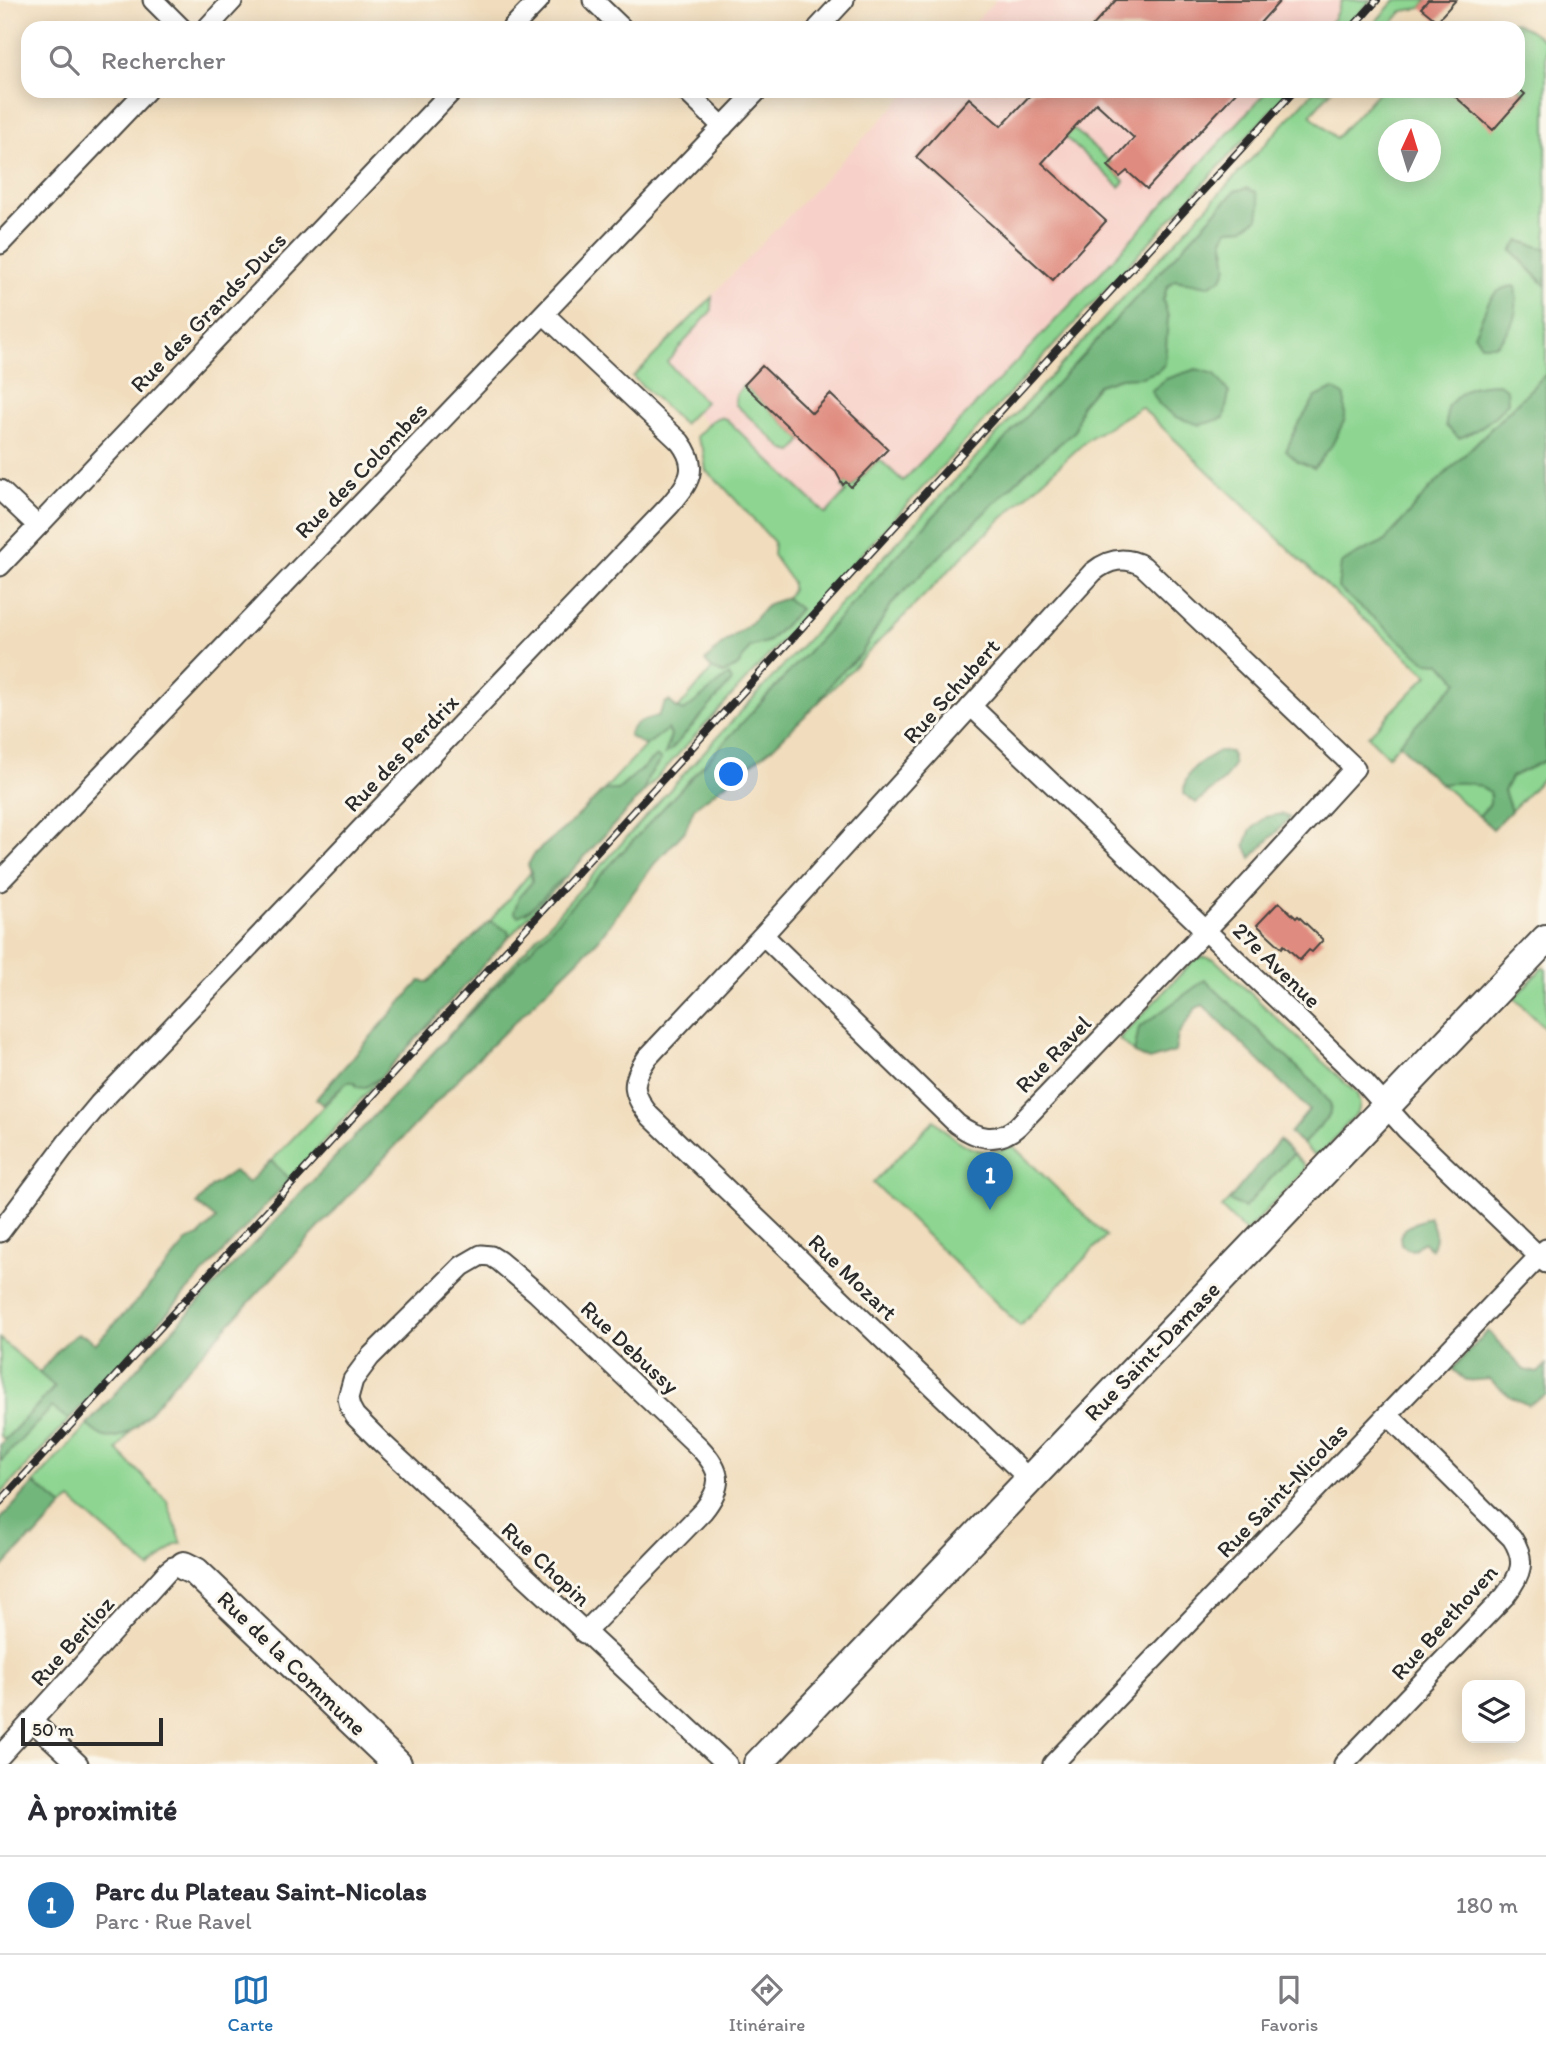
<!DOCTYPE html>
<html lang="fr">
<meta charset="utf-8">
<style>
:root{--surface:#fff;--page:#f2f2f3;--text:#2b2b33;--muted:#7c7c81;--line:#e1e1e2;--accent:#1f6fb2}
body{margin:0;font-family:Itim,sans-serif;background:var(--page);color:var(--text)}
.controls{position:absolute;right:21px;bottom:21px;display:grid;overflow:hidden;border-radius:14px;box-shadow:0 4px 18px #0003}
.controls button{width:63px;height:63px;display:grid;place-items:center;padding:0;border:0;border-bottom:2px solid var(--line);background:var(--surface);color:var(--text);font:35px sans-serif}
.compass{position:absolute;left:1378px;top:119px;width:63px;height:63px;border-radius:50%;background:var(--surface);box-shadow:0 4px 18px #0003;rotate:4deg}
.scale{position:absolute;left:21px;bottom:18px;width:142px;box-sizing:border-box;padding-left:7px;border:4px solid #2b2b2b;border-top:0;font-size:19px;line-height:24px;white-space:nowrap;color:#2b2b2b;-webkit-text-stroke:5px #fbf7ec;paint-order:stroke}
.you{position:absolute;left:732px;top:775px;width:24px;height:24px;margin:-18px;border:5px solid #fff;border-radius:50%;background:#1a73e8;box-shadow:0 0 0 10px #1a73e833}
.badge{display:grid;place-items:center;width:46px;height:46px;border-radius:50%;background:var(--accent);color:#fff;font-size:23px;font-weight:700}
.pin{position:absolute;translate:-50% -58px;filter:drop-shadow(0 2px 4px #0008)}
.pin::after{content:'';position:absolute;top:37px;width:24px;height:21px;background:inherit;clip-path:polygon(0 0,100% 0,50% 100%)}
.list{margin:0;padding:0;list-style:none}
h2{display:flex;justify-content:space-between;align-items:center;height:91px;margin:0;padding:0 28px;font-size:30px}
h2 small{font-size:23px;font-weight:400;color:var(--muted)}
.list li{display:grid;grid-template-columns:46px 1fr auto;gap:21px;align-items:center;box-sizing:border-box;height:98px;padding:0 28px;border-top:2px solid var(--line)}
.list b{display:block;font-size:26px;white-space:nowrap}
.list p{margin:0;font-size:23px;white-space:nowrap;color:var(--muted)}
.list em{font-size:23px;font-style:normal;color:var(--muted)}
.icon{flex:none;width:38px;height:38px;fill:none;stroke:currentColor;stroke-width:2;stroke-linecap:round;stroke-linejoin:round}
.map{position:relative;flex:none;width:1546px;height:1764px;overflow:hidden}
.search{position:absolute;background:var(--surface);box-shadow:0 4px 18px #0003;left:21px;right:21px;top:21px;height:77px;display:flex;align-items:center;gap:18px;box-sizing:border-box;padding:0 24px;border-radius:21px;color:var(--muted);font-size:26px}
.sheet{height:189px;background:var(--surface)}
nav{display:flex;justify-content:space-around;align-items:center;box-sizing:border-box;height:98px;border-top:2px solid var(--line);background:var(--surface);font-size:19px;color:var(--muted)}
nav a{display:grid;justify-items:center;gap:4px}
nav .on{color:var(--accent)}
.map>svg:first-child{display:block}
.built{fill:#f7d1c9}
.green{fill:#8dd591;stroke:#5c805e;stroke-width:2;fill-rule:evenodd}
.forest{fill:#72b67b;stroke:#4e7053;stroke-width:2}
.building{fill:#e08b7f}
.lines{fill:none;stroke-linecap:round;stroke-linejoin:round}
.street-casing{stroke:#494641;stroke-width:23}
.secondary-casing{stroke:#494641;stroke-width:32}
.street{stroke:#fff;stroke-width:19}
.secondary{stroke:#fff;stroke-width:28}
.rail-casing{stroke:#2b2b2b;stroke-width:8}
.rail{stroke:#fbf7ec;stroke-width:5;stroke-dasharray:16;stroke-linecap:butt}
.labels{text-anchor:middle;stroke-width:6;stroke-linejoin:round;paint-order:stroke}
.street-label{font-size:23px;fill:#2b2b2b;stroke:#fbf7ec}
</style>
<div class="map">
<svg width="1546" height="1764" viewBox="0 0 1546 1764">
<rect width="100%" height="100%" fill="#fbf7ec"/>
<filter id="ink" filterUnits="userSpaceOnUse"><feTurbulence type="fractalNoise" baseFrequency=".0143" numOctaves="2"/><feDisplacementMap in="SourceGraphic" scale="14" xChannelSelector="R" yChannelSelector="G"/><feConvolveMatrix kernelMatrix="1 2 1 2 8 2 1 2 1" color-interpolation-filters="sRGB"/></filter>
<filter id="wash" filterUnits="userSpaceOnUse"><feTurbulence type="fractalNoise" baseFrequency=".00686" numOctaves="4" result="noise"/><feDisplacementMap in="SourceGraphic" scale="28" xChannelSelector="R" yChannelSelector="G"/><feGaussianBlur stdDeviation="1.57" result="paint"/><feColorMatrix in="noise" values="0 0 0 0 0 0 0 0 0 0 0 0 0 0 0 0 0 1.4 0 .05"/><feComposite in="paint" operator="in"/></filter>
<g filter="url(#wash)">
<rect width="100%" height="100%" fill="#f1ddbd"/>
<g class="built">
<path d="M996,0H1342L1334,18L1325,28H969Z"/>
<path d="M909,91H1267L1103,270L837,550L645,365Z"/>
</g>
<g class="green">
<path d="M1342,0H1371L1346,28H1325L1334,18Z"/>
<path d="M1395,0H1428L1421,8L1403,11L1388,28H1370Z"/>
<path d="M1513,22L1528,29L1546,41V249L1520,241L1512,251L1546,286V374L1429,490L1385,541L1355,555L1458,682L1388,756L1368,736L1428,675L1340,598L1141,407L1088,439L981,538L818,703L835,678L861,654L893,602L1028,470L1075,431L1081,405L1098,385L1120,378L1142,376L1158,371L1168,317L1163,301L1167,287L1175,280L1192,284L1226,252L1223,239L1228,229L1244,228L1235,191L642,831L376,1116L711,744L1314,91H1331L1310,115L1336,138L1379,91H1449L1525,94L1518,88V28H1453L1461,23ZM1388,130H1430V172H1388Z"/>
<path d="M1267,91H1289L806,614L643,793L648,777L660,760L631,778L618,790H604L645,746L668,728L671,735L667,745L684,711L678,709L712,669L723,674L738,666L750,647L769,641L800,609L786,598L792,590V582L773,555L774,542L722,485L706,471L703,450L696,437L711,421L719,417L726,419L826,514L846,492L842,487L846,482L852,487L879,459L903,481L1103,270Z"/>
<path d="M1073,128L1111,163L1108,166L1124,181L1120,187L1065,137Z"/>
<path d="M712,297V310L667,362L705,402L683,424L633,377Z"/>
<path d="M744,385L802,440L793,452L785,450L736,405C733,396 738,392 744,385Z"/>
<path d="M1546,760V775L1511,811L1504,791L1511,777Z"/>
<path d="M1464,781L1477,784L1490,792V804L1479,816L1441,784Z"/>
<path d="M531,872L532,882L519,897L526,913L559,881L567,876L509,937L508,931L490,921Z"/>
<path d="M1204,957L1214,959L1357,1094L1360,1105L1358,1112L1320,1155L1312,1154L1303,1144L1329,1116L1331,1105L1318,1087L1205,980L1139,1028L1134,1053L1119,1039L1195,959Z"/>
<path d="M1543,967L1546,970V1029L1514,998Z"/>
<path d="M381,1077L290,1179L271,1161L347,1082H354L364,1088Z"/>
<path d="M934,1120C959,1144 977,1160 1013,1146L1106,1236L1020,1326L873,1183Z"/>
<path d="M1293,1154L1304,1165L1305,1170L1246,1232L1221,1208L1229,1200L1244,1208Z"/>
<path d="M0,1339L55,1386L5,1440L0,1435Z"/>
<path d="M52,1406L69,1420L0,1495V1462Z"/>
<path d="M87,1425C104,1437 111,1442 131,1431L117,1450L167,1501L182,1544H176L150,1569L71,1500L63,1506L34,1483Z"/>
</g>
<g class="forest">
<path d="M1246,188L1256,192L1260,205L1258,218L1244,228L1228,229L1223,239L1227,267L1222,278L1208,286L1175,280L1167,287L1163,300L1168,317L1165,364L1158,371L1142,377L1120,378L1098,385L1081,405L1075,431L1028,470L893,602L861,654L835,678L818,703L772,748L694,808L685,831L655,863L598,940L470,1066L172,1385C157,1402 131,1444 105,1437C99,1436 92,1429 87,1425L148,1356L642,831L1235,191Z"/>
<path d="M1519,241L1546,249V286L1512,251Z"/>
<path d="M1515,286C1519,311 1515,327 1496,345H1481L1474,334C1487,314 1485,288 1515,286Z"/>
<path d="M1196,369L1215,374L1229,393L1224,418L1200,425L1176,417L1159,404L1151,391L1166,379Z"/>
<path d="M1546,374V760L1511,777L1504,791L1511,811L1493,829L1479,816L1490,804V792C1473,781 1461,782 1441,784L1422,768L1399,743L1458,681L1441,663L1426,662L1338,588L1341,564L1355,555L1385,541L1429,490Z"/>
<path d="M1499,384L1507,390L1508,402C1494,419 1480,430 1459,438L1446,426L1447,407C1467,386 1469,385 1499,384Z"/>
<path d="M1333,389L1345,396V419L1332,445L1314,468L1297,461L1286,451L1297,426L1316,397Z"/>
<path d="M786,598L800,609L769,641L750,647L738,666L723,674L712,669L705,661L720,646L751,623L768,604Z"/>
<path d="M729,675L732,681L671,750L665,754L671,735L668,729L645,746L629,736C633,720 645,721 658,716L665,703L669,701L678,709L684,711Z"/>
<path d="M1219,751L1231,752L1234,765L1224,780L1196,803L1184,794C1183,770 1201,762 1219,751Z"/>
<path d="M656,756L661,760L648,777L643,793L567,876C549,886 538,909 518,916L514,912L519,897L532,882L531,872L528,865L534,854L573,821L604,790H618Z"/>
<path d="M1282,814L1290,818L1251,858L1245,845L1250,831L1265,817Z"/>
<path d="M490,921L508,931L509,937L381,1077L364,1088L357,1087L354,1082H347L323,1105L316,1099L420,981L428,982Z"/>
<path d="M1205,980L1318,1087L1331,1105L1329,1116L1303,1144L1290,1133L1309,1110L1203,1005L1196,1008L1178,1035L1175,1052L1149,1060L1134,1053L1139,1028Z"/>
<path d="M1279,1140L1293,1154L1244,1208L1229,1200Z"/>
<path d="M271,1161L290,1179L69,1420L52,1407L0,1462V1445L55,1387L39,1373C51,1359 62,1343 78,1334L88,1337L95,1344L138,1300L188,1240L199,1236L216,1219L197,1204L211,1187L234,1171L248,1183Z"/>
<path d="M1429,1217C1435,1229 1438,1237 1431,1249L1423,1242L1413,1250L1407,1249L1401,1244L1400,1236L1405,1229L1415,1223Z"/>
<path d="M1488,1331L1524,1370L1538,1373L1546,1365V1395L1528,1405L1511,1397L1489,1379L1466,1381L1452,1369Z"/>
<path d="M34,1483L63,1506L34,1538L31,1537L0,1570V1520Z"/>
</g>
<g id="blocks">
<g class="building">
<path d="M1116,0H1281L1260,23L1266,28H1091Z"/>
<path d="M1428,0H1456L1437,21L1421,8Z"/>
<path d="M1518,88L1525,94L1493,130L1449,91H1518Z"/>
<path d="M1034,91H1237L1147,189L1127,171L1120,177L1108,166L1134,138L1096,103L1042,163L1106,221L1053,280L916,157L969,98L1001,126Z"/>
<path d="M762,366L812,413L830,394L888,449L851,487L846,482L843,485L836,472L744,385Z"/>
<path d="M1279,902L1296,918L1298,916L1323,940L1312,952L1309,950L1300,960L1284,945L1282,948L1257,925Z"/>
</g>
</g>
</g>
<g filter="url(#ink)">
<use href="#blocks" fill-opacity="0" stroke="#494641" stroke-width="2"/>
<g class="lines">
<g class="street-casing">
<g id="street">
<path d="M153,0L181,28"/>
<path d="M593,0L622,28"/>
<path d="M207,28L233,0"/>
<path d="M512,28L539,0"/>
<path d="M818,28L844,0"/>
<path d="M686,91L723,127"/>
<path d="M0,244L146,91"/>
<path d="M0,490L38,526"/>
<path d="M0,566L452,91"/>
<path d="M971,706L1364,1082L1407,1130L1546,1263"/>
<path d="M0,881L757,91"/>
<path d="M763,935L957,1124C977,1139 998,1144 1018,1126L1229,906L1355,768L1143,566C1125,556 1109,559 1093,572L763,935L647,1058C631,1082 631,1092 649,1115L1030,1480"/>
<path d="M0,1232L69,1140L99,1104L670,505C689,483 700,468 680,442L544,314"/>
<path d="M584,1633L703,1511C724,1485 722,1471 699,1447L537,1293L499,1261L491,1256L481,1255L462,1266L370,1357L353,1380L348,1398L350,1407L355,1416L381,1442L727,1764"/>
<path d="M32,1721L78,1764"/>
<path d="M0,1756L168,1571L173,1567L184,1566"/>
<path d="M1053,1764L1546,1249"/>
<path d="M1344,1764L1505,1596C1521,1575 1527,1561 1512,1538L1388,1415"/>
</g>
</g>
<g class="secondary-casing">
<g id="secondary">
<path d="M184,1566L196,1572L397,1764"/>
<path d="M758,1764L1546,939"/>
</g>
</g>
<use href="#street" class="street"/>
<use href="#secondary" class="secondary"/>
<g class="rail-casing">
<g id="rail">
<path d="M1352,28L1377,0"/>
<path d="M0,1502L1294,91"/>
</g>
</g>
<use href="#rail" class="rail"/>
</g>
</g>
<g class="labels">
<g class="street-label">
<text transform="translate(208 312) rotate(-46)" y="8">Rue des Grands-Ducs</text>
<text transform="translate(361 470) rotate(-46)" y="8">Rue des Colombes</text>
<text transform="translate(951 691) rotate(-48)" y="8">Rue Schubert</text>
<text transform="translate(401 753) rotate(-46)" y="8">Rue des Perdrix</text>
<text transform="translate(1277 965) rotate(44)" y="8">27e Avenue</text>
<text transform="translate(1053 1054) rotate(-46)" y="8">Rue Ravel</text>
<text transform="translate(853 1277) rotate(44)" y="8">Rue Mozart</text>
<text transform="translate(630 1347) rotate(43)" y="8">Rue Debussy</text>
<text transform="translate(1152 1351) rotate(-46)" y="8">Rue Saint-Damase</text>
<text transform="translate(1282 1490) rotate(-46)" y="8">Rue Saint-Nicolas</text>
<text transform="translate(546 1564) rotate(43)" y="8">Rue Chopin</text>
<text transform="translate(1444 1622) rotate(-48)" y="8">Rue Beethoven</text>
<text transform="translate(72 1641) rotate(-48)" y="8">Rue Berlioz</text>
<text transform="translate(292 1663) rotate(44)" y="8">Rue de la Commune</text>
</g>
</g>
</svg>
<div class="controls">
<button><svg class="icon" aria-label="layers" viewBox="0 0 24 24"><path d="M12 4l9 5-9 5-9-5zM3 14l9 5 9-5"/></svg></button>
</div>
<svg class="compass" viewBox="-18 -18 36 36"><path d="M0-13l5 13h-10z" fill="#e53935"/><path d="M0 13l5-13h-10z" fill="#7c7c81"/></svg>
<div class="scale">50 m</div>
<div class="you"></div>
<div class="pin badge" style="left:990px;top:1210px">1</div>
<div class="search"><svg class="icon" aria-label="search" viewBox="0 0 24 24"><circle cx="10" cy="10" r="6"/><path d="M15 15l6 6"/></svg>Rechercher</div>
</div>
<section class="sheet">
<h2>À proximité<small></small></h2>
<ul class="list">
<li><span class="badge">1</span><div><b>Parc du Plateau Saint-Nicolas</b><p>Parc · Rue Ravel</p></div><em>180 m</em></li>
</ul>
</section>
<nav>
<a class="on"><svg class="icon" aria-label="map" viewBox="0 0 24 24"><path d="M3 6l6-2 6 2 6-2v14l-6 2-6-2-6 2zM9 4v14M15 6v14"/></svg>Carte</a>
<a><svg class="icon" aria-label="directions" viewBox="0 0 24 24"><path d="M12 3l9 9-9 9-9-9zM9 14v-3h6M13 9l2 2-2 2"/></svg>Itinéraire</a>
<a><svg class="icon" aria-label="saved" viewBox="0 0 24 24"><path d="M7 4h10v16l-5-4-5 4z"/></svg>Favoris</a>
</nav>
